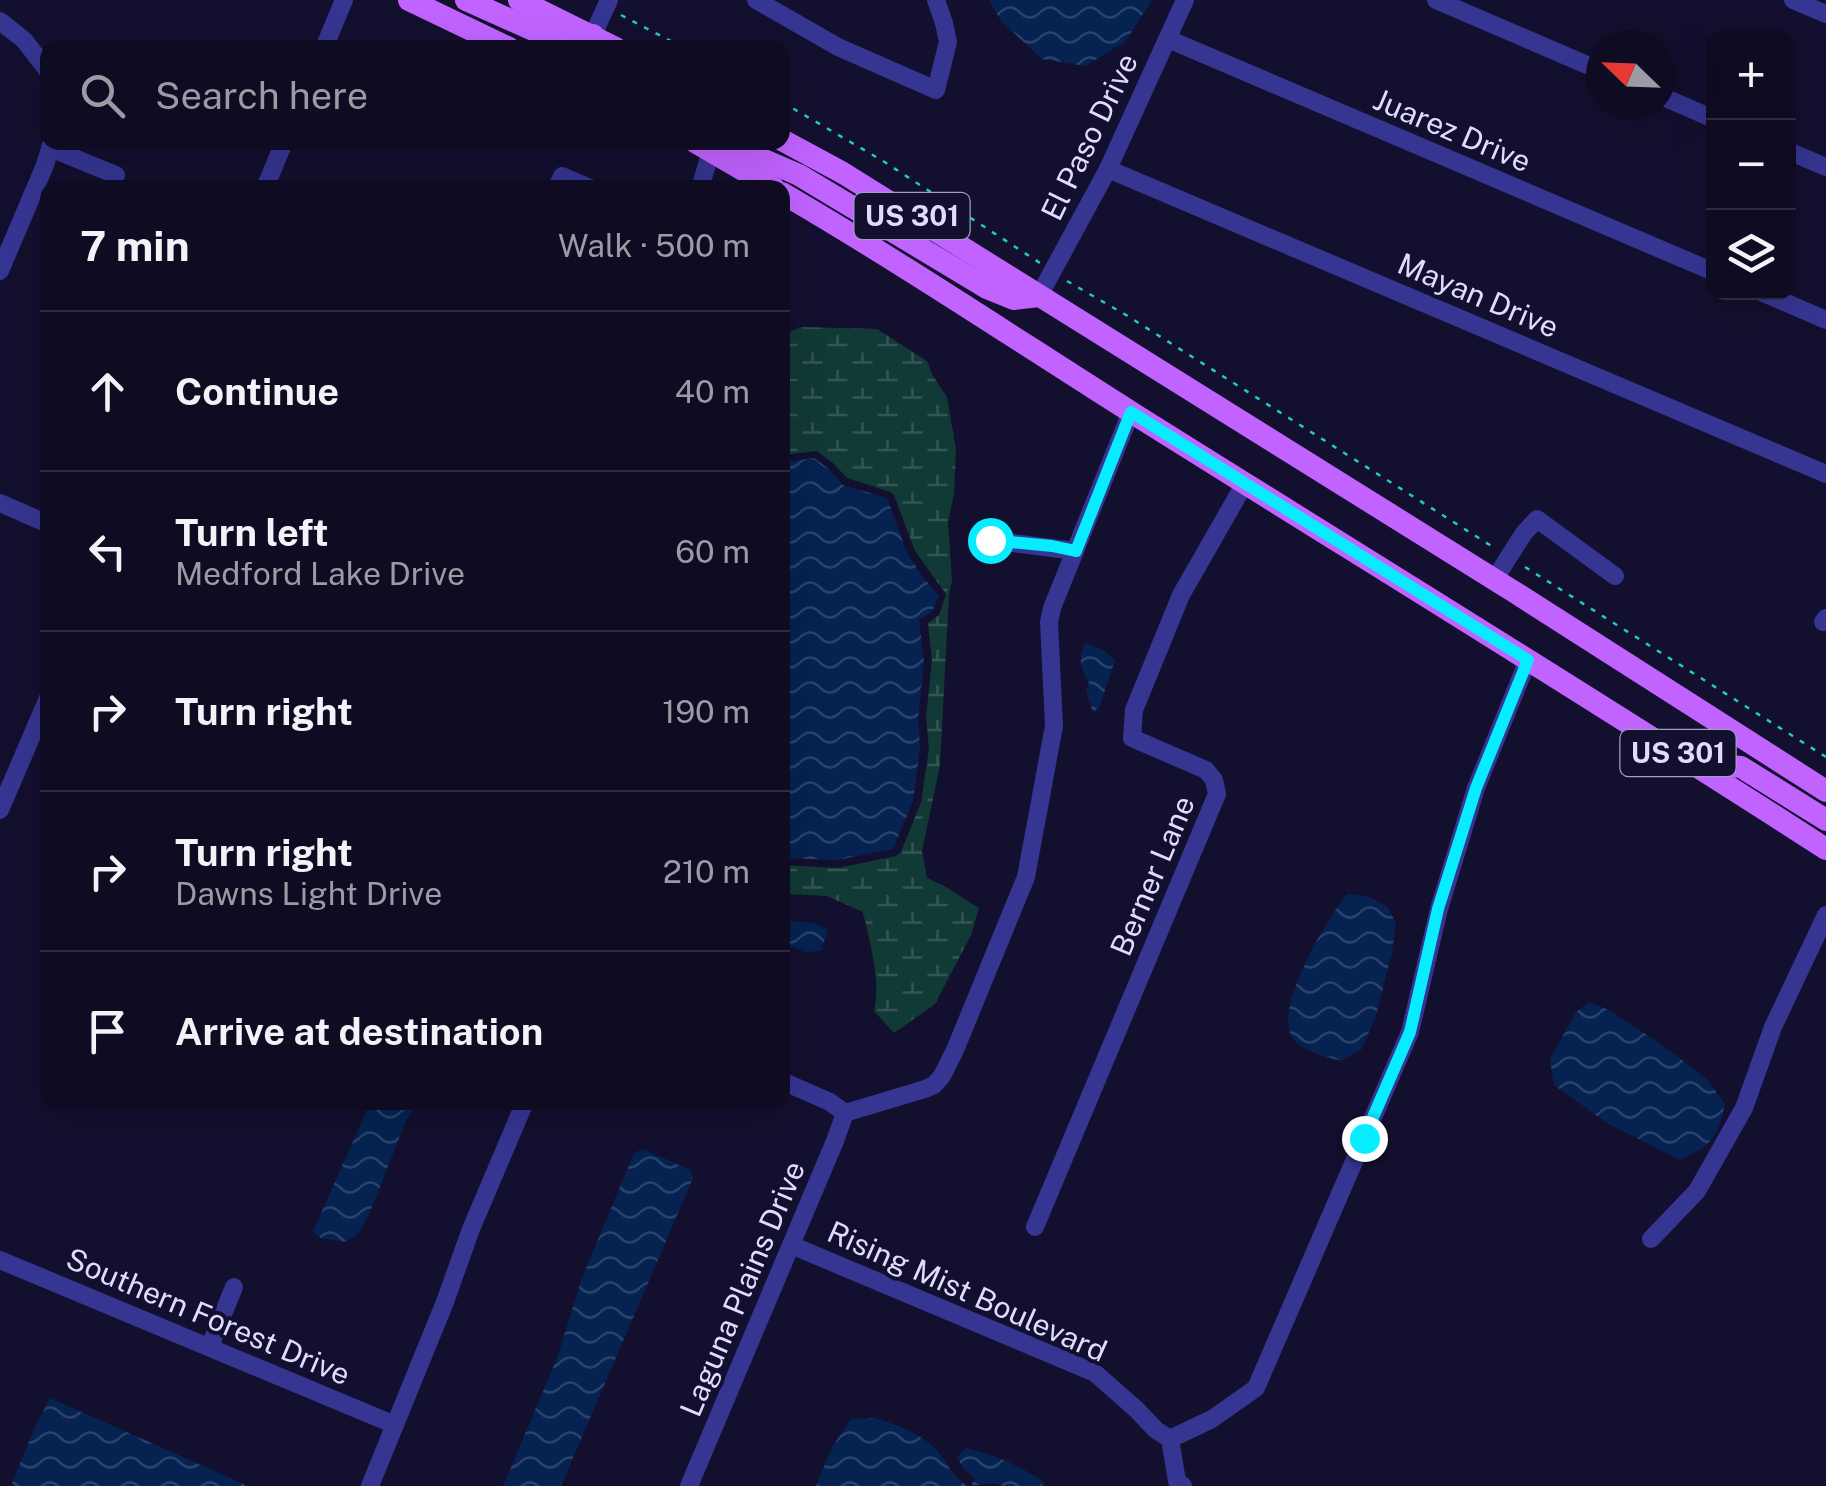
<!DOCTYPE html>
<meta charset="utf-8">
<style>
:root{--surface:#0e0b22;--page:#1c192f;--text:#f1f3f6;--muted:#9b9ba5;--line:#2e2b40}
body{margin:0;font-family:"Public Sans",sans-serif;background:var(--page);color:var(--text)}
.controls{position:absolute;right:30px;top:30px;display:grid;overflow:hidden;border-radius:20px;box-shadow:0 10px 40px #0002}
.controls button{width:90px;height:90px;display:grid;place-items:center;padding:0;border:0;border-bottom:2px solid var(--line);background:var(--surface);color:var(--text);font:50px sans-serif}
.compass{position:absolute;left:1586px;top:30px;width:90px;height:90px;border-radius:50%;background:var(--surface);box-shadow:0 10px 40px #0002;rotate:293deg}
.stop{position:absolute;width:30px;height:30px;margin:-22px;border:8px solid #08ecff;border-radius:50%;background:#fff}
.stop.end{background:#08ecff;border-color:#fff;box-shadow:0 2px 10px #0008}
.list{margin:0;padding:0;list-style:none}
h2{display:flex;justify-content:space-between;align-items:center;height:130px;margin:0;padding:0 40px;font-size:42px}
h2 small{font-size:32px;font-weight:400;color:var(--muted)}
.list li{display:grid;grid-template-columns:65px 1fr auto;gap:30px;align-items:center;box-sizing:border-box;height:160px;padding:0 40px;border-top:2px solid var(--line)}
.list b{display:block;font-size:38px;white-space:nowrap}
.list p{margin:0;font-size:32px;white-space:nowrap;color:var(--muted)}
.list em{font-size:32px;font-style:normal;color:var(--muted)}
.icon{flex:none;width:55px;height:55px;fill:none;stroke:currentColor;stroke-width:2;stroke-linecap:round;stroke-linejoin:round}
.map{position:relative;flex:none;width:1826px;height:1486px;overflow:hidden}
.search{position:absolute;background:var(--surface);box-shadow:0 10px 40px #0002;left:40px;top:40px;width:750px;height:110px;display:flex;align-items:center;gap:25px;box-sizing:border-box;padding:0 35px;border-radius:20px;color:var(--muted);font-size:38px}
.panel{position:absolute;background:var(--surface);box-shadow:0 10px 40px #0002;left:40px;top:180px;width:750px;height:930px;border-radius:20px}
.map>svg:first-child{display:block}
.wetland{fill:url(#wetland-marsh)}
.water{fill:url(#water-waves)}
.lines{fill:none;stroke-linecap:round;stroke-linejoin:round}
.path{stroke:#23cbbd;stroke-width:2.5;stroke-dasharray:5 8;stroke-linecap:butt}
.minor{stroke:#363592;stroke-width:18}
.major{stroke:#c163ff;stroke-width:22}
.route{stroke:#08ecff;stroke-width:12}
.labels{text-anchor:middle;stroke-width:8;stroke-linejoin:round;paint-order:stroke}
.shield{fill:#130f2e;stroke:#a29ec0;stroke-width:2.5}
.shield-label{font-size:28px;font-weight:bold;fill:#dfdcff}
.street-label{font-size:30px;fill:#dfdcff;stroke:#130f2e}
</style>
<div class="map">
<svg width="1826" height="1486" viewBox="0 0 1826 1486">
<defs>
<pattern id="wetland-marsh" width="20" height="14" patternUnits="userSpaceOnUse" patternTransform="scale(2.5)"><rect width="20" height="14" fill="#113936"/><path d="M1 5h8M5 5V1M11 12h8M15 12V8" fill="none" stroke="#335554"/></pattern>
<pattern id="water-waves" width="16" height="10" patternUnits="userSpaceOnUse" patternTransform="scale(2.5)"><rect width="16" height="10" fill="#052251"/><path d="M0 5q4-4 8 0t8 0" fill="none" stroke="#29426b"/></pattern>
</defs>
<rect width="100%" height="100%" fill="#130f2e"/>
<path class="wetland" d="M800,327L877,329L927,361L933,376L947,397L956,450L954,494L948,522L952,580L949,595L940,765L922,851L927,878L944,886L979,908L971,935L935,1004L894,1033L874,1011C881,980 870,943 863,912L827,896L783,894V865L838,868L896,856L901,852L921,802L929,749L926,718L932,660L928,623L939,615L946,594L915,551L894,495L890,492L847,478L834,464L817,451L783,455V336Z"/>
<g class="water">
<path d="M989,0H1152L1125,42L1085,66L1042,59L1001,21Z"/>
<path d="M814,458L829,469L843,485L887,498L907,553L922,576L939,596L932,612L919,620L924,661L918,717L920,747L913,801L893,849L837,860L783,858V462Z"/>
<path d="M1085,643L1103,650L1115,660L1100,706L1093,713L1086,690L1089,682C1080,669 1078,657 1085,643Z"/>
<path d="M1347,894L1367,896L1388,907L1396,923L1392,953L1376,1016L1361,1050L1341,1061C1325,1056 1302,1052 1292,1037C1273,1009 1328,917 1347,894Z"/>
<path d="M782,920L815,923L828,930L821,951L805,952L783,944Z"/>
<path d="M1589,1002L1609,1010L1661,1044L1707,1079L1725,1104C1717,1139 1712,1145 1680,1160L1607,1123L1554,1085L1550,1059L1576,1012Z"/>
<path d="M370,1103H416L405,1123L370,1212L358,1234L344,1242L321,1238L313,1232L314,1229Z"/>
<path d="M643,1149L690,1170L693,1178L561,1486H503L557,1358L582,1278L634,1153Z"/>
<path d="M50,1398L244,1484L245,1486H14L12,1483L35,1427Z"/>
<path d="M876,1418C896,1425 920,1433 935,1448C947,1461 952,1477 968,1486H816L832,1447L851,1419Z"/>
<path d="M966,1448C994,1454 1020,1466 1044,1482L1042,1486H1003L995,1483L971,1486L975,1478L963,1469L957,1457Z"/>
</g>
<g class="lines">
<g class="path">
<path d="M621,15L684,48"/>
<path d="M782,102L883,161L1040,263"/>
<path d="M1067,281L1126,315L1493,547"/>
<path d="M1525,567L1826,757"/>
</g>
<g class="minor">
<path d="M756,0L838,47L936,90L948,42L944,23L936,0"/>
<path d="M1436,0L1601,71"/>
<path d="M1793,0L1826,14"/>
<path d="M0,21L24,40L48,71"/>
<path d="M593,35L609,0"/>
<path d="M1168,39L1714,272"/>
<path d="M324,48L344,0"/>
<path d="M1661,96L1714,119"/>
<path d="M50,148L116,175"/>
<path d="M1788,151L1826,167"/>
<path d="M1108,169L1826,474"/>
<path d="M265,188L284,142"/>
<path d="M557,188L562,176L590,188"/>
<path d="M700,188L711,151"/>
<path d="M0,271L45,165L52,142"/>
<path d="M1761,292L1826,320"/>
<path d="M1039,296L1108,169L1185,0"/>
<path d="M0,503L48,524"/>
<path d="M990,540L1075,551"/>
<path d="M1494,580L1524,533L1537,519L1615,576"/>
<path d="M1823,622L1826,618"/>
<path d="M0,810L48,698"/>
<path d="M782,1081L830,1102L845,1113"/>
<path d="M845,1113L925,1089L934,1085L942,1076L955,1050L1026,877L1054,726L1049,622L1052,608L1131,412"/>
<path d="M1035,1227L1217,794L1214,780L1206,770L1132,738L1134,710L1181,595L1245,483"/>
<path d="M1651,1239L1697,1191L1744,1108L1773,1027L1826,915"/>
<path d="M791,1245L1095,1373L1137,1410L1156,1430L1170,1439L1177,1481L1183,1486"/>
<path d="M0,1260L395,1425"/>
<path d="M210,1346L234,1287"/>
<path d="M1170,1439L1212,1419L1256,1388L1410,1032L1439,909L1476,788L1528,660"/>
<path d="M370,1486L445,1302L471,1229L525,1102"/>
<path d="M689,1486L835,1141L845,1113"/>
</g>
<g class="major">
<path d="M409,0L509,48"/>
<path d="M466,0L542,34L567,41L593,35"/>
<path d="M519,0L616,48"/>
<path d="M782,140L843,173L1516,593L1826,791"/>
<path d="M695,142L774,188"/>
<path d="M723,157L762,159L799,175L987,288L1014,299L1039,296"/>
<path d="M782,193C902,263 1017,340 1134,414C1365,559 1597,701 1826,849"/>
<path d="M1696,763L1741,767L1826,820"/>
</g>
</g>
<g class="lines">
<path class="route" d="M990,540L1052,546L1076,551L1131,412L1528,660L1476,788L1438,909L1410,1032L1364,1138"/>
</g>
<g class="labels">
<g class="shield">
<rect x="854.5" y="193" width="115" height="46" rx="8"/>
<rect x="1620.5" y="730" width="115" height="46" rx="8"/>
</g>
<g class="shield-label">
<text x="912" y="226">US 301</text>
<text x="1678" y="763">US 301</text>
</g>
<g class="street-label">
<text transform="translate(1452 131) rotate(23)" y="10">Juarez Drive</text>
<text transform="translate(1090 137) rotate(-64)" y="10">El Paso Drive</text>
<text transform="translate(1478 296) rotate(23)" y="10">Mayan Drive</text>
<text transform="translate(1153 876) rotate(-67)" y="10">Berner Lane</text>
<text transform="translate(743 1289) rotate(-67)" y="10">Laguna Plains Drive</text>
<text transform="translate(967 1292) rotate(24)" y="10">Rising Mist Boulevard</text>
<text transform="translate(208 1317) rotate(23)" y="10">Southern Forest Drive</text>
</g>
</g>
</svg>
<div class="controls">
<button>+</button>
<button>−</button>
<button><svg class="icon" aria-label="layers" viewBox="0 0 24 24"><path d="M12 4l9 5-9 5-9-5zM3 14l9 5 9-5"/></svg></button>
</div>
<svg class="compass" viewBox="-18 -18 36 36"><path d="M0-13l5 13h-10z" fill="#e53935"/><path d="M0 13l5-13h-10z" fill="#9b9ba5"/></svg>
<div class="stop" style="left:990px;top:540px"></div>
<div class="stop end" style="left:1364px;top:1138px"></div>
<div class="search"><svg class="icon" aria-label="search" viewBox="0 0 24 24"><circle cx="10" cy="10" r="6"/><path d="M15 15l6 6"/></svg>Search here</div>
<section class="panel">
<h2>7 min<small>Walk · 500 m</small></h2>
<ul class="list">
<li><svg class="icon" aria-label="ahead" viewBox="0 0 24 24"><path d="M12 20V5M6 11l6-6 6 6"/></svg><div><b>Continue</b></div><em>40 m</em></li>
<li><svg class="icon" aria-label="left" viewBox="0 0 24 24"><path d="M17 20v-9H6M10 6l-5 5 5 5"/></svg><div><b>Turn left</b><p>Medford Lake Drive</p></div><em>60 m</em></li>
<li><svg class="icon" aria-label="right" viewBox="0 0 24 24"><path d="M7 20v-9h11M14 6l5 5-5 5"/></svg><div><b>Turn right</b></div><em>190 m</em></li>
<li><svg class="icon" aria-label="right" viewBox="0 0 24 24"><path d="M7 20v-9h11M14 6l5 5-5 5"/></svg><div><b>Turn right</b><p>Dawns Light Drive</p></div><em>210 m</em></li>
<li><svg class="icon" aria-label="arrive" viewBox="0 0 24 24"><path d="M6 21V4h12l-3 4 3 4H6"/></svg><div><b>Arrive at destination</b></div></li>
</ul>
</section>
</div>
